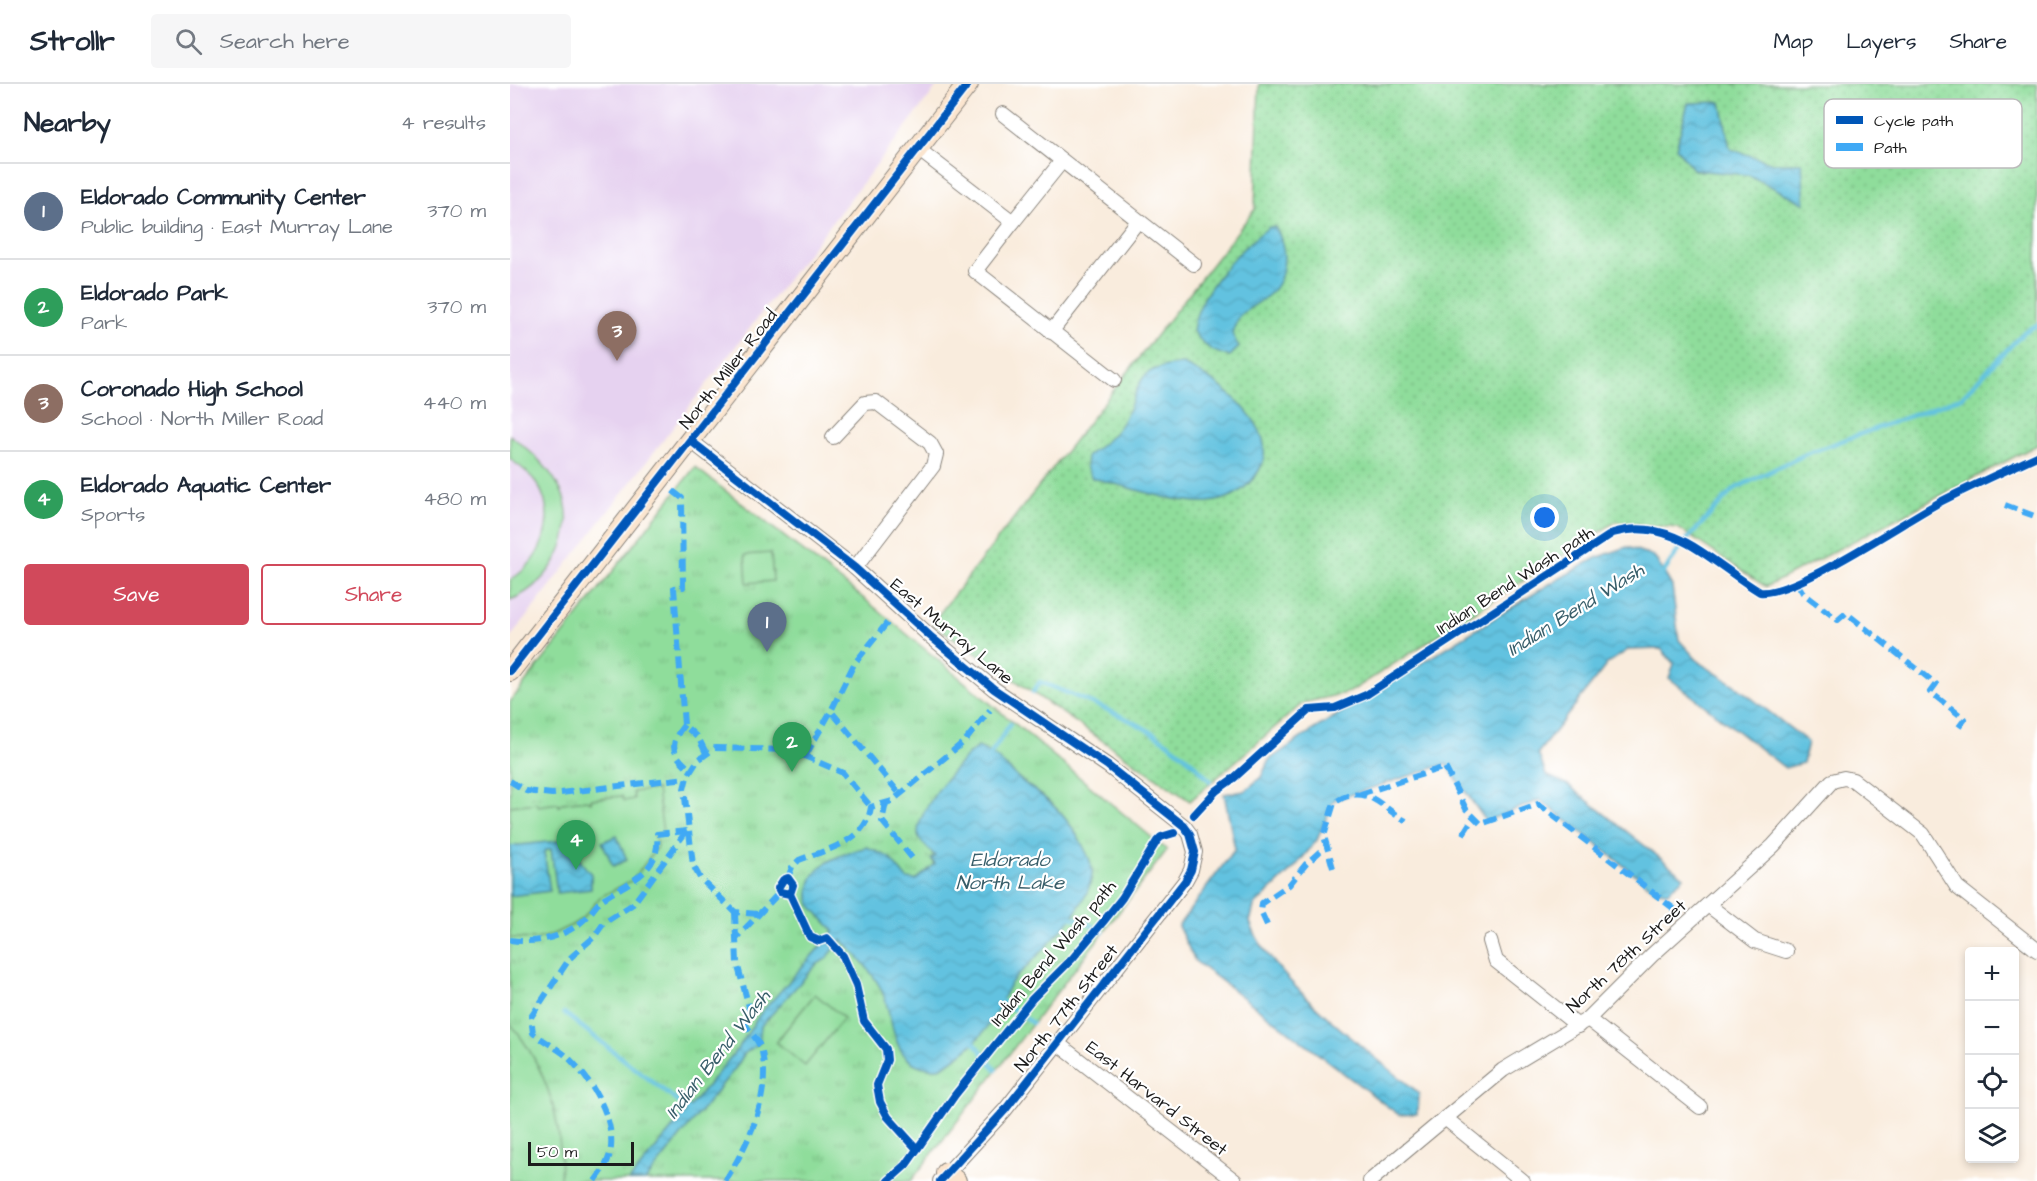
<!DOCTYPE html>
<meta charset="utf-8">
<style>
:root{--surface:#fff;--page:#f6f6f7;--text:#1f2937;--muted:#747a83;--line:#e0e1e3;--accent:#d1495b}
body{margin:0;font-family:"Architects Daughter",sans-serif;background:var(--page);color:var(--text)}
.controls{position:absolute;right:18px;bottom:18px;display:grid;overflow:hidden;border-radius:6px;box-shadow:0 3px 9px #0003}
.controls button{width:54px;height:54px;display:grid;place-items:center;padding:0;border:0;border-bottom:2px solid var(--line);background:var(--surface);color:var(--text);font:30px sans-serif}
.scale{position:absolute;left:18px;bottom:15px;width:106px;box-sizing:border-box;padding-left:6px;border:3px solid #1c1c1c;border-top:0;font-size:16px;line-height:21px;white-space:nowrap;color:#1c1c1c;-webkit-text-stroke:4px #fff;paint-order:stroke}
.you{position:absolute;left:1035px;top:434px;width:21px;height:21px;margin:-15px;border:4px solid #fff;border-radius:50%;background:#1a73e8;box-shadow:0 0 0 9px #1a73e833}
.badge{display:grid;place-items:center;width:39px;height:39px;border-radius:50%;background:var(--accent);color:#fff;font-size:20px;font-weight:700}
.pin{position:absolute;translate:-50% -50px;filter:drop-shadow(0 2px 3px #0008)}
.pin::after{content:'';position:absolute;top:32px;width:21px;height:18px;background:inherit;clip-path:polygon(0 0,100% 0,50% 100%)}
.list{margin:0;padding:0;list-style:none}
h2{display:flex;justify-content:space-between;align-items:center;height:78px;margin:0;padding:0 24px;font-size:26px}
h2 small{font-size:20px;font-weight:400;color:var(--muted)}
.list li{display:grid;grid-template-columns:39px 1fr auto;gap:18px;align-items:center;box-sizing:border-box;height:96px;padding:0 24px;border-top:2px solid var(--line)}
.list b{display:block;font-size:22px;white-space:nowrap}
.list p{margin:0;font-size:20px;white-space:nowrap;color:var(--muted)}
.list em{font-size:20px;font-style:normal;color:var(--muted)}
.actions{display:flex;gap:12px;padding:18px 24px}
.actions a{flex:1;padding:14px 0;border:2px solid var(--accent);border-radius:6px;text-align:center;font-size:21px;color:var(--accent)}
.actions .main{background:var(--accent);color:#fff}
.icon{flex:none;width:33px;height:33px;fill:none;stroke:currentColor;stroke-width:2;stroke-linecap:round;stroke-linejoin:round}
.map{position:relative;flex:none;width:1527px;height:1097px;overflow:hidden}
header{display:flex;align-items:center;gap:36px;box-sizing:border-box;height:84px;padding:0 30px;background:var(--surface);border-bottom:2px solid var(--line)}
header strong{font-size:28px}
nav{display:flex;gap:33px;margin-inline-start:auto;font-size:21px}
.search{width:420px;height:54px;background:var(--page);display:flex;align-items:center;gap:15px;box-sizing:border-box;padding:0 21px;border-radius:6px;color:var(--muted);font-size:22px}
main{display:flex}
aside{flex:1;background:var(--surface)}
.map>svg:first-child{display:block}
.built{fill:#e6d2f0}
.grass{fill:url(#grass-dots);stroke:#567c5c;stroke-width:1.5}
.park{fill:url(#park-tufts);stroke:#567c5c;stroke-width:1.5}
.pitch{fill:#8fdd9b;stroke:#567c5c;stroke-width:1.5}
.water{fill:url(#water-waves);stroke:#3f6f7e;stroke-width:1.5}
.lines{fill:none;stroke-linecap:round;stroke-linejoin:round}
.stream{stroke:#62c2e0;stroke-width:4.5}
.street-casing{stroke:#8a847c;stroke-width:16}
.secondary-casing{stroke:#8a847c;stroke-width:22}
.street{stroke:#fff;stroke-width:14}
.secondary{stroke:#fbe5cf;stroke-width:20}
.quiet{stroke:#3fa9f5;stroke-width:6;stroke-dasharray:12 6;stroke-linecap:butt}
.cycleway-casing{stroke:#fff;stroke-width:11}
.cycleway{stroke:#0057b8;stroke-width:8}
.labels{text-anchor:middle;stroke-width:4.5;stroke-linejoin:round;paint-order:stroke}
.street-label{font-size:18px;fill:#1c1c1c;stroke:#fff}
.water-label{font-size:20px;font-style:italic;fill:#385e6a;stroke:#fff}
.key{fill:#fff;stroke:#bbb;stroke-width:1.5}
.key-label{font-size:16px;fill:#1c1c1c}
</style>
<header>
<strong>Strollr</strong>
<div class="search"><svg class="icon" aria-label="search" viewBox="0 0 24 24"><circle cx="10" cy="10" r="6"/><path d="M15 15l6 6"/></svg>Search here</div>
<nav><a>Map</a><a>Layers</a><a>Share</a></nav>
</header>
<main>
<aside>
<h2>Nearby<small>4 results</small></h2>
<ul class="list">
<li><span class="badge" style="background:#5c6f8a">1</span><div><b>Eldorado Community Center</b><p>Public building · East Murray Lane</p></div><em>370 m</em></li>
<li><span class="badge" style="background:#2e9e5b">2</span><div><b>Eldorado Park</b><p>Park</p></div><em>370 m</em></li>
<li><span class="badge" style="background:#8d6e63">3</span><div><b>Coronado High School</b><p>School · North Miller Road</p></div><em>440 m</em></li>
<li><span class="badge" style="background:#2e9e5b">4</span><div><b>Eldorado Aquatic Center</b><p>Sports</p></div><em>480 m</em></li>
</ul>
<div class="actions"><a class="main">Save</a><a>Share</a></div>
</aside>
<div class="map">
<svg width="1527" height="1097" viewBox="0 0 1527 1097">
<defs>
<pattern id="grass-dots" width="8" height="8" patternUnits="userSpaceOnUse" patternTransform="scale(1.5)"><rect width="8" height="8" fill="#8fdd9b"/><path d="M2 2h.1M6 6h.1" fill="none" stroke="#7bbd85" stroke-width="1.8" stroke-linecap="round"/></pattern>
<pattern id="park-tufts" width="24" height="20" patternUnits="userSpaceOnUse" patternTransform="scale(1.5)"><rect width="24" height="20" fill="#8fdd9b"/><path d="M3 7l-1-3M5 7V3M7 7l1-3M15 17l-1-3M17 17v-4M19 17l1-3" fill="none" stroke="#7bbd85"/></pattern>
<pattern id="water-waves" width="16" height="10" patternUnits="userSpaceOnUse" patternTransform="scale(1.5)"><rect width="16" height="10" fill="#62c2e0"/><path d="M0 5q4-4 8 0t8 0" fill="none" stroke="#54a6c0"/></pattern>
</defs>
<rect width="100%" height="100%" fill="#fff"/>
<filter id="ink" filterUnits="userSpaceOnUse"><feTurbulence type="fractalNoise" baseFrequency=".0167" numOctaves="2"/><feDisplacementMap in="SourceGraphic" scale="12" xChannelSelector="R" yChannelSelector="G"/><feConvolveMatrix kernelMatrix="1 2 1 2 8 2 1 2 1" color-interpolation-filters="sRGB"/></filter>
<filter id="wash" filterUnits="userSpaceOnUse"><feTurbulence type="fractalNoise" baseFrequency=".008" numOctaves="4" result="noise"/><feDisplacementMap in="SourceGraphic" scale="24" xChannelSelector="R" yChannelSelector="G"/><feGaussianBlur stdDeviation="1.35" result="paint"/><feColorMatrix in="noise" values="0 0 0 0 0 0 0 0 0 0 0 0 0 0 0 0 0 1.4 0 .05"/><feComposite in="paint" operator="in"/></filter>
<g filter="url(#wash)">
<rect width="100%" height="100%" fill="#f9ecdd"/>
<path class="built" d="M0,0H429L0,554Z"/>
<path class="grass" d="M749,0H1527V361L1256,503L1168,444L1105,438L840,608L793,619L680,717L422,539L745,125Z"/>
<path class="park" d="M185,383L357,517L657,766L401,1097H0V618Z"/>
<g class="pitch">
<path d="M0,351C19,366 36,380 48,401C74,443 42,501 0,516V496C32,477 48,435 28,401C21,390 10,382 0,375Z"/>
<path d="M261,469L263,497L237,499L235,471Z"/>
<path d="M147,705L153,749L145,751L147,763L123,796L90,813L73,834L62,841L39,852L26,855L0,854V722L27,719L28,722L48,719L49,722L52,719L77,716L81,718V715L112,712L114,717L124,715L123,708Z"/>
<path d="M305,910L334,934L295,982L266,958Z"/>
<path d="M0,939C37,984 54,1039 50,1097H0Z"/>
</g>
<g class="water">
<path d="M1211,18L1220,65L1263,79H1292L1295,120L1239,91L1184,86L1166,64L1178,19Z"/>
<path d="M759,143H765C779,165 777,198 755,214C737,227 729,226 722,250L729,263L720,272C702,269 693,261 683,247C687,209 729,165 759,143Z"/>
<path d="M673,280C711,298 782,350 743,395C731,409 718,416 699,418C663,420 618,402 582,394L576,383L577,372C591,361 605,352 614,335C634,298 623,284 673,280Z"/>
<path d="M1117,463L1144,472L1162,502L1169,556L1190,579L1226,602L1298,658L1293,679L1275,684L1159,594L1164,580L1151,565L1118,566L1097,580L1028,669L1036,691L1058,701L1174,793L1158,808L1146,807L1030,716L976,737L936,680L824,716L807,756L785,783L744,822L740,838C758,893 862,971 909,1009L907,1030L889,1031L685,877L668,842L725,765L714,710L735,707L751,693L759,676L803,646L1038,501L1086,474Z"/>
<path d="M468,663C489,671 499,688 517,701C540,716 556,732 570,756C575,766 583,779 582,790C579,827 525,872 501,899C495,907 492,918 487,927C474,953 455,969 430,984C377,987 387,935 370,903C360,885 347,871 332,856L316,875L306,881L251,942L249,959L234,970L227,982L135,1097H119L229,963L250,930L324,847L300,821C292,781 326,772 357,763L379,773L397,795L406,796L425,780L421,775L425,772C420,766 412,760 409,754C401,733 451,673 468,663Z"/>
<path d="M107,752L117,776L103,782L92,758Z"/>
<path d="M65,755L70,777L81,790V805L47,809L41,765L34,767L40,807L0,812V762Z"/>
</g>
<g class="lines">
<g class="stream">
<path d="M1149,491L1154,488L1172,461L1224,405L1296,370L1452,313L1514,248L1527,241"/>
<path d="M523,608L530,598C592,623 656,645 700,697"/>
<path d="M479,673L500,640"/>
<path d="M560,833L572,836L593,848"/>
<path d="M492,917L522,939"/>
<path d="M54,929L180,1027"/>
<path d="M465,959L486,986"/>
</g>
</g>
</g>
<g filter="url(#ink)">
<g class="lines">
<g class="street-casing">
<g id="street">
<path d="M493,30L684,180"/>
<path d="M408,65L503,138L465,187L604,296"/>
<path d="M503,138L552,77"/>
<path d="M541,248L628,137"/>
<path d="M323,353L355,319L366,318L420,359L426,370L423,382L345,484"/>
<path d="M181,357L345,484L420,552L484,605L598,682L674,742L680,750L685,768L681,786L675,797L495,1026L430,1097"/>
<path d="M1198,821L1245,857L1276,867"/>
<path d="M980,857L986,877L1068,942"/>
<path d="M1078,935L1190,1023"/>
<path d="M547,959L725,1097"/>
<path d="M935,1034L1013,1097"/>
<path d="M860,1097L993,986L1078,935L1142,871L1263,762L1322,697L1334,694L1343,696L1413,750L1447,803L1527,866"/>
</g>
</g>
<g class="secondary-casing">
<g id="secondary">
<path d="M0,587L458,0"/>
<path d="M436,1089L446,1097"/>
</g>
</g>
<use href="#street" class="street"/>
<use href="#secondary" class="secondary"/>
<g class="quiet">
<path d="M163,407L172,414L173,503L164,504L174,641L189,655L196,669"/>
<path d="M1495,421L1527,433"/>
<path d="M1287,499L1293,509L1328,536L1336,529L1426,600L1420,608L1455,635L1449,643"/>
<path d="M377,539L344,580L321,627L389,709"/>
<path d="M174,641C158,661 162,670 181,686"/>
<path d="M296,671L321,627"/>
<path d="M0,697L16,707L42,710L176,694"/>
<path d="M850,710L935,683L956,725L971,740L1028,720L1168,828"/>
<path d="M376,719L372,737L402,774"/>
<path d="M953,750L963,734"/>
<path d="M823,784L814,752L824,719C856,697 870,723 896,737"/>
<path d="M278,794L282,783L289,776C318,765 356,758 361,723L382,717L455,657L480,626"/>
<path d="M225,828L226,854"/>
<path d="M248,830L225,828L190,794L183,781L174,705L177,693L188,676L205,664L281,666L333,689L361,723"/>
<path d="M757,841L751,828L752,819L779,801L796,780L817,761"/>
<path d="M0,856C27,860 57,853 77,833C83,827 88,817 96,813C121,797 151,787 147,750L177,747"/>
<path d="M85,1097C91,1089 96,1082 99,1073C110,1039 79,991 54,970C44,962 33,957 23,949L21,933L60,874L84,853L94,839L123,820L178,745"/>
<path d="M215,1097C238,1061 261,1012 252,968C250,958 241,949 235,940L239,923L227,879L226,854L270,808"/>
</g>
<g class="cycleway-casing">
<g id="cycleway">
<path d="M181,357L345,484L420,552L484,605L598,682L674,742L680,750L685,768L681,786L675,797L495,1026L430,1097"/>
<path d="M0,587L458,0"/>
<path d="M684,731L706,707L724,694L799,626L825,624L856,611L1103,449C1163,431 1204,481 1250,508C1285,512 1394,437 1432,417C1463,401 1495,387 1527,372"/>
<path d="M280,810L270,808L268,804L273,796L278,794L283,801L280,810L300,853L309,857L317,854L333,872L346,901L354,937L376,965L377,976L367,1001L370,1018L378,1033L407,1065"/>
<path d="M378,1097L396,1081L445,1011L522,915L562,875L593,838L612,814L647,757L651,753L664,749"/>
</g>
</g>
<use href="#cycleway" class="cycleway"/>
</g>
</g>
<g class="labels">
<g class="street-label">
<text transform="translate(218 285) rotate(-52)" y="6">North Miller Road</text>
<text transform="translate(1005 496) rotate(-33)" y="6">Indian Bend Wash path</text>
<text transform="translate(442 547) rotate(40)" y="6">East Murray Lane</text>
<text transform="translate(543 869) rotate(-50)" y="6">Indian Bend Wash path</text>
<text transform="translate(1116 872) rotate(-43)" y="6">North 78th Street</text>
<text transform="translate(556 924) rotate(-52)" y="6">North 77th Street</text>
<text transform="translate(647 1014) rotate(38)" y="6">East Harvard Street</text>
</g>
<g class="water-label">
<text transform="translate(1065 525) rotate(-32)" y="7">Indian Bend Wash</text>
<text x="500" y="782">Eldorado<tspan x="500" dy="23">North Lake</tspan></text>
<text transform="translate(207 970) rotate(-52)" y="7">Indian Bend Wash</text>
</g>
</g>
<rect x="1314" y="15" width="198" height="69" rx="9" class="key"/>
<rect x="1326" y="32" width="27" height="8" fill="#0057b8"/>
<rect x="1326" y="59" width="27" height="8" fill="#3fa9f5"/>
<g class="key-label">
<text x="1364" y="42">Cycle path</text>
<text x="1364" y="69">Path</text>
</g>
</svg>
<div class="controls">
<button>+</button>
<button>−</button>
<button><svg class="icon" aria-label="locate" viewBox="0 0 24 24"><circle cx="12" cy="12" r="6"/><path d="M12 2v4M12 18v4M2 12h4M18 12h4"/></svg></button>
<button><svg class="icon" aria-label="layers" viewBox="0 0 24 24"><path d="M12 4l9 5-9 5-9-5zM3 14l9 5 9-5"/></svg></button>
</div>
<div class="scale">50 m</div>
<div class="you"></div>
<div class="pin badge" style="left:257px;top:568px;background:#5c6f8a">1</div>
<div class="pin badge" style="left:282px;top:688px;background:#2e9e5b">2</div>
<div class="pin badge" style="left:107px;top:277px;background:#8d6e63">3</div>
<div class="pin badge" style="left:66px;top:786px;background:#2e9e5b">4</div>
</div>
</main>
